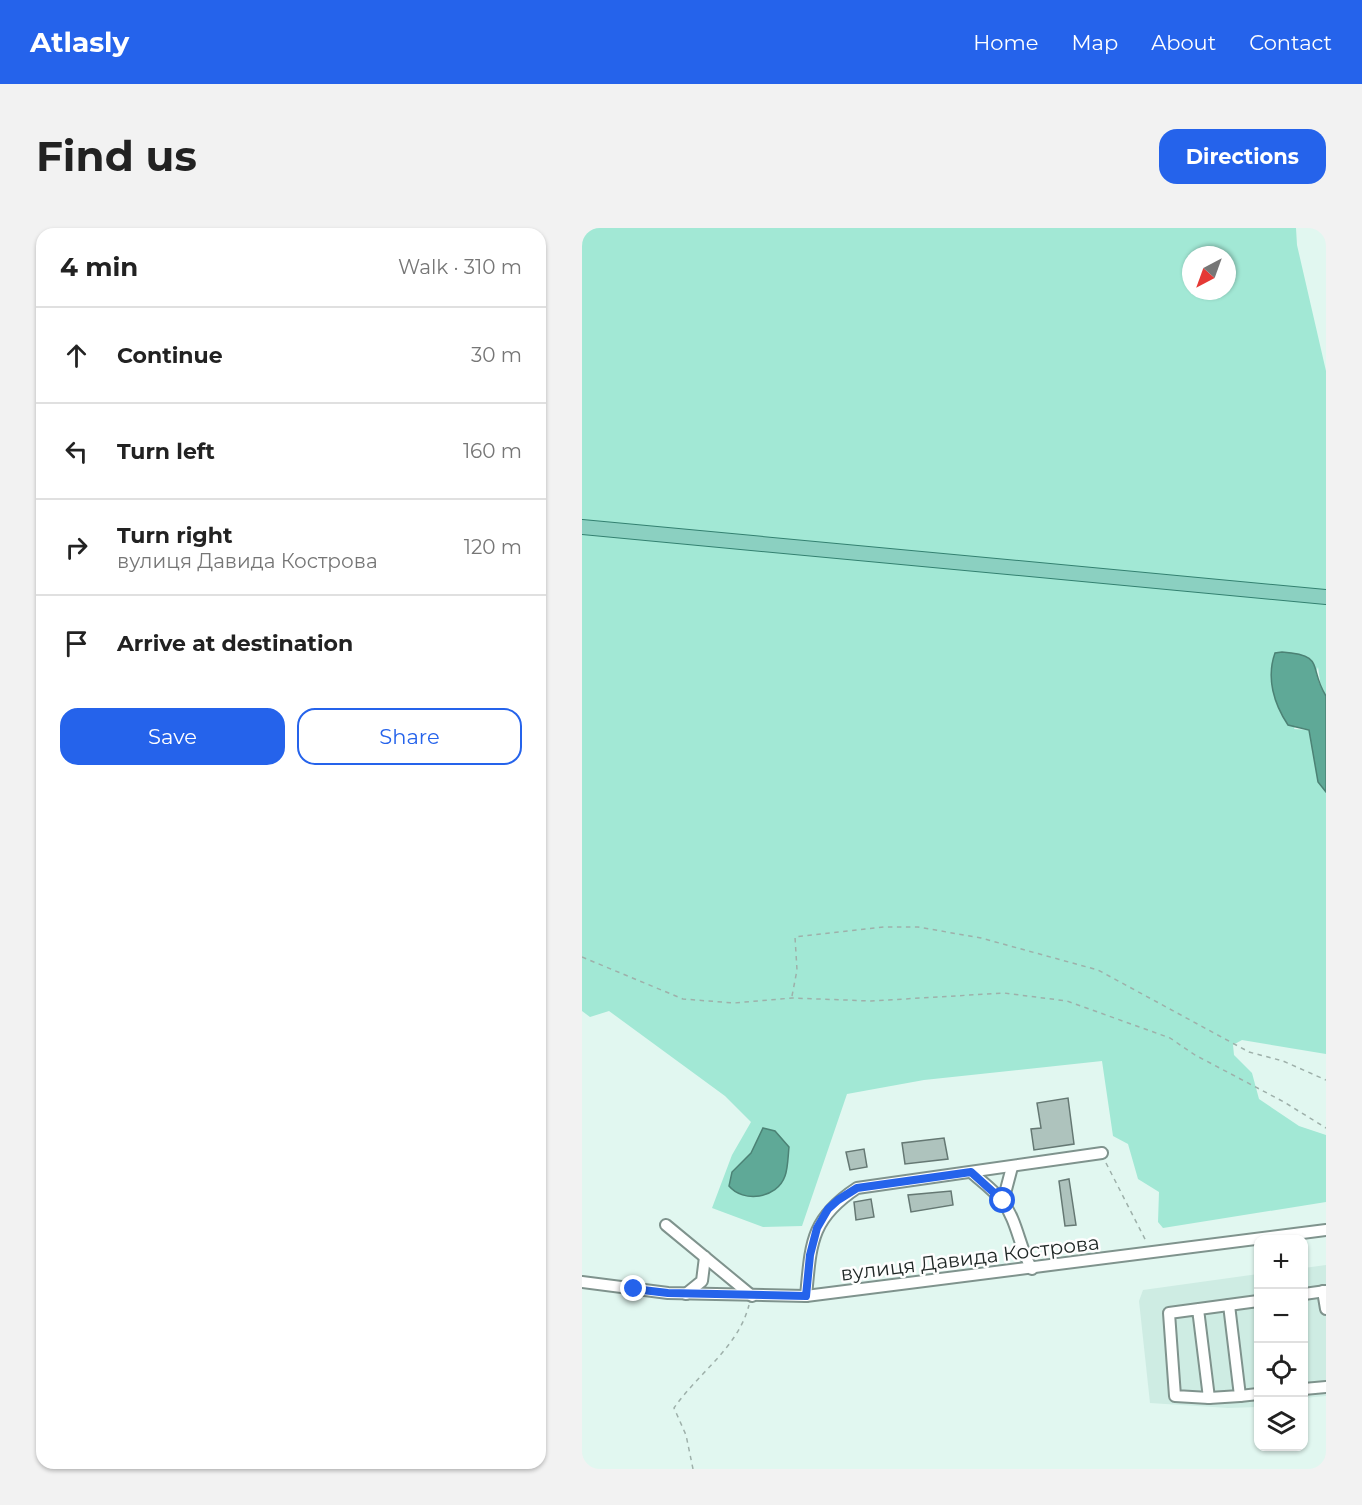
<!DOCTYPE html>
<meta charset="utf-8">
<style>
:root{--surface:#fff;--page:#f2f2f2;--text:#222;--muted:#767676;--line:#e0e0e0;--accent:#2563eb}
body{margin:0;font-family:Montserrat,sans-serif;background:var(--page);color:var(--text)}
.controls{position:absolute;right:18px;bottom:18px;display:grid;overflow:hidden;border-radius:12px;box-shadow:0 2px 4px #0004}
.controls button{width:54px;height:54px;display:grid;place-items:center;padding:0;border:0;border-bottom:2px solid var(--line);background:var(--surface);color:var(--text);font:30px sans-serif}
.compass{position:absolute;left:600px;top:18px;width:54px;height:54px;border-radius:50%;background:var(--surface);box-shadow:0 2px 4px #0004;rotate:221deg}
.stop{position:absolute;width:18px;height:18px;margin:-14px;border:4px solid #2563eb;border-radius:50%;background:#fff}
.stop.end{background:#2563eb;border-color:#fff;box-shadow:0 2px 6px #0008}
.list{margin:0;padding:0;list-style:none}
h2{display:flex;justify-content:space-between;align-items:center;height:78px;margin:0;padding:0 24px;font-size:26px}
h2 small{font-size:20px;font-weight:400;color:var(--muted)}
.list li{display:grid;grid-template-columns:39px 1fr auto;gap:18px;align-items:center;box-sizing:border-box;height:96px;padding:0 24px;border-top:2px solid var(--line)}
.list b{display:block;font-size:22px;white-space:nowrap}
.list p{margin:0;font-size:20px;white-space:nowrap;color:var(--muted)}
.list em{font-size:20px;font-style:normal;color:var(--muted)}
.actions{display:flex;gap:12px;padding:18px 24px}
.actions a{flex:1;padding:14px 0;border:2px solid var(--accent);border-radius:18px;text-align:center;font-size:21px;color:var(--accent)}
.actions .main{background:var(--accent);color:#fff}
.icon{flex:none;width:33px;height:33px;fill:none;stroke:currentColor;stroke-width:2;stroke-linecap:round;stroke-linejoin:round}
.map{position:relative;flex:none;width:744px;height:1241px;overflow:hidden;border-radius:18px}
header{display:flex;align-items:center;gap:36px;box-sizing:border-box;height:84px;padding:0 30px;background:var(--accent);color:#fff}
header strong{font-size:28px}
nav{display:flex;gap:33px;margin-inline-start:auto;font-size:21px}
.intro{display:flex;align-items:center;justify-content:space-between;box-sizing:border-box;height:144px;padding:0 36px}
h1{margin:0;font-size:42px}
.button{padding:15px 27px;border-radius:18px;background:var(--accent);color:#fff;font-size:21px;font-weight:700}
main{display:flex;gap:36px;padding:0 36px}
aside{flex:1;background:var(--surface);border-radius:18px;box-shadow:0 2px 4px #0004}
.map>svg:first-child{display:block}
.built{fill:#ceece3}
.green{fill:#a2e8d5;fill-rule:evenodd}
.water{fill:#5fa997;stroke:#4c8275;stroke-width:1.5}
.building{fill:#aec3bd;stroke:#657873;stroke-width:1.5}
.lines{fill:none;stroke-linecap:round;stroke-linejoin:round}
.minor-casing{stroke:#7f938d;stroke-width:14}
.major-casing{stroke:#338070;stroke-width:16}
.path{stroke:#9eb0aa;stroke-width:1.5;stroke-dasharray:4.5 4.5;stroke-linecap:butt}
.minor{stroke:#fff;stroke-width:10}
.major{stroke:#8bd0c1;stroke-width:14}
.route{stroke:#2563eb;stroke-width:8}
.labels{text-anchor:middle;stroke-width:5;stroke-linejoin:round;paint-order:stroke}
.street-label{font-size:20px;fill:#202826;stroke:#fefefe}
</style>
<header>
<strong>Atlasly</strong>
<nav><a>Home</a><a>Map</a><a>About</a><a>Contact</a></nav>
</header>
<div class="intro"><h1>Find us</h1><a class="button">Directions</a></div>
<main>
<aside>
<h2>4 min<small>Walk · 310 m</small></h2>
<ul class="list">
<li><svg class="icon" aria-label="ahead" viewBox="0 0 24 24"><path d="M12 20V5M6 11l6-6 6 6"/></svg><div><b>Continue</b></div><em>30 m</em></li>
<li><svg class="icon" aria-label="left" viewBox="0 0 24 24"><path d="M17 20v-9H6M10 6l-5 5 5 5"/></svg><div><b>Turn left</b></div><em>160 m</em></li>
<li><svg class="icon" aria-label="right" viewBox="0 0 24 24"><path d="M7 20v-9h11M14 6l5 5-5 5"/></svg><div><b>Turn right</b><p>вулиця Давида Кострова</p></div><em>120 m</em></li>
<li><svg class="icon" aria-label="arrive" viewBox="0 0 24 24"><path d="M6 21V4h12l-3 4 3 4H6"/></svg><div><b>Arrive at destination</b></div></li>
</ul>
<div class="actions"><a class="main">Save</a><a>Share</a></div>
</aside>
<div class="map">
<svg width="744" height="1241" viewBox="0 0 744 1241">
<rect width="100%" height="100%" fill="#e1f7f0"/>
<g class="built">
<path d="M744,1037V1168L722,1170V1040Z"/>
<path d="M676,1046V1179L646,1180L568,1175L557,1073L561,1062Z"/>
</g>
<path class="green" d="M0,0H714L715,17L744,143V468L739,460L736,439L712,501L727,502L736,554L744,564V826L660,812L651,817L652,827L670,845L677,871L717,898L744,907V974L581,1000L576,994L577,964L556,951L546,916L531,908L520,833L342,852L265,866L220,998L181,999L130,980L150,927L169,894L143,868L27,783L8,789L0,783ZM609,27H645V63H609Z"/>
<g class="water">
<path d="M700,424C744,427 726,439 744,468V564L736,554L727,502L706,497C692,476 684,450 693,425Z"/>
<path d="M181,900L193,903L207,919C206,928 206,940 203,948C195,971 161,975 147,958L150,944L169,925Z"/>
</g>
<g class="building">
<path d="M486,870L492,916L452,922L449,901L459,900L455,875Z"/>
<path d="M362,910L366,931L323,936L320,915Z"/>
<path d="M282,921L285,939L268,942L264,924Z"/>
<path d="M487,951L494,997L483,998L477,953Z"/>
<path d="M369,963L371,977L329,984L326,967Z"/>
<path d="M289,971L292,989L274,992L272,974Z"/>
</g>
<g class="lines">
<g class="minor-casing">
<g id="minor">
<path d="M389,944C399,953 412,962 420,973C436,993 437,1020 450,1041"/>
<path d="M421,973L430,939"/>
<path d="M84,997L170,1068"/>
<path d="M0,1054L86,1065L224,1068L744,1002"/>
<path d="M741,1063L744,1081"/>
<path d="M104,1066L120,1053L123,1029"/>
<path d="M722,1066L744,1063"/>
<path d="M224,1068C229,1016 228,991 275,960L520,925"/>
<path d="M616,1081L627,1170L593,1168L587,1085L676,1073"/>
<path d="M722,1161L744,1159"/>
<path d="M658,1168L676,1166"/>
<path d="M627,1170L658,1168L647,1077"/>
</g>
</g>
<g class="major-casing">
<path id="major" d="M0,299L744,369"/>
</g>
<g class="path">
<path d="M0,729L101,771L152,775L210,770L289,773L422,765L485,773L588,810L613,827L702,874L744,900"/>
<path d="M210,768L215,742L213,709L302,699H336L399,710L516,742L667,824L701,833L744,852"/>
<path d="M524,935L564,1013"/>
<path d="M111,1241L104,1207L92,1180C116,1145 156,1120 167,1077"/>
</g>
<use href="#minor" class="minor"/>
<use href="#major" class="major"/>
</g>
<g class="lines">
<path class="route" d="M52,1061L86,1065L224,1068L228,1027L235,1000L246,981L256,972L275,960L389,944L421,973"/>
</g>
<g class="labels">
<g class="street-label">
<text transform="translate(388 1030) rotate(-7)" y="7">вулиця Давида Кострова</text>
</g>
</g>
</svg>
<div class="controls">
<button>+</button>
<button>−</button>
<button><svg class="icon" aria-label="locate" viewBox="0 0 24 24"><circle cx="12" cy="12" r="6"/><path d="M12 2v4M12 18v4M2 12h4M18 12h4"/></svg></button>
<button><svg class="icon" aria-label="layers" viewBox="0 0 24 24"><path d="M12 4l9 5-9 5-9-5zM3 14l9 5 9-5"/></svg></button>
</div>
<svg class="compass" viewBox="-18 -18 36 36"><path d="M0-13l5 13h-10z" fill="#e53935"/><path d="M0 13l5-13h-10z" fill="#767676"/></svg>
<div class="stop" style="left:421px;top:973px"></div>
<div class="stop end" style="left:52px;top:1061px"></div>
</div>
</main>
